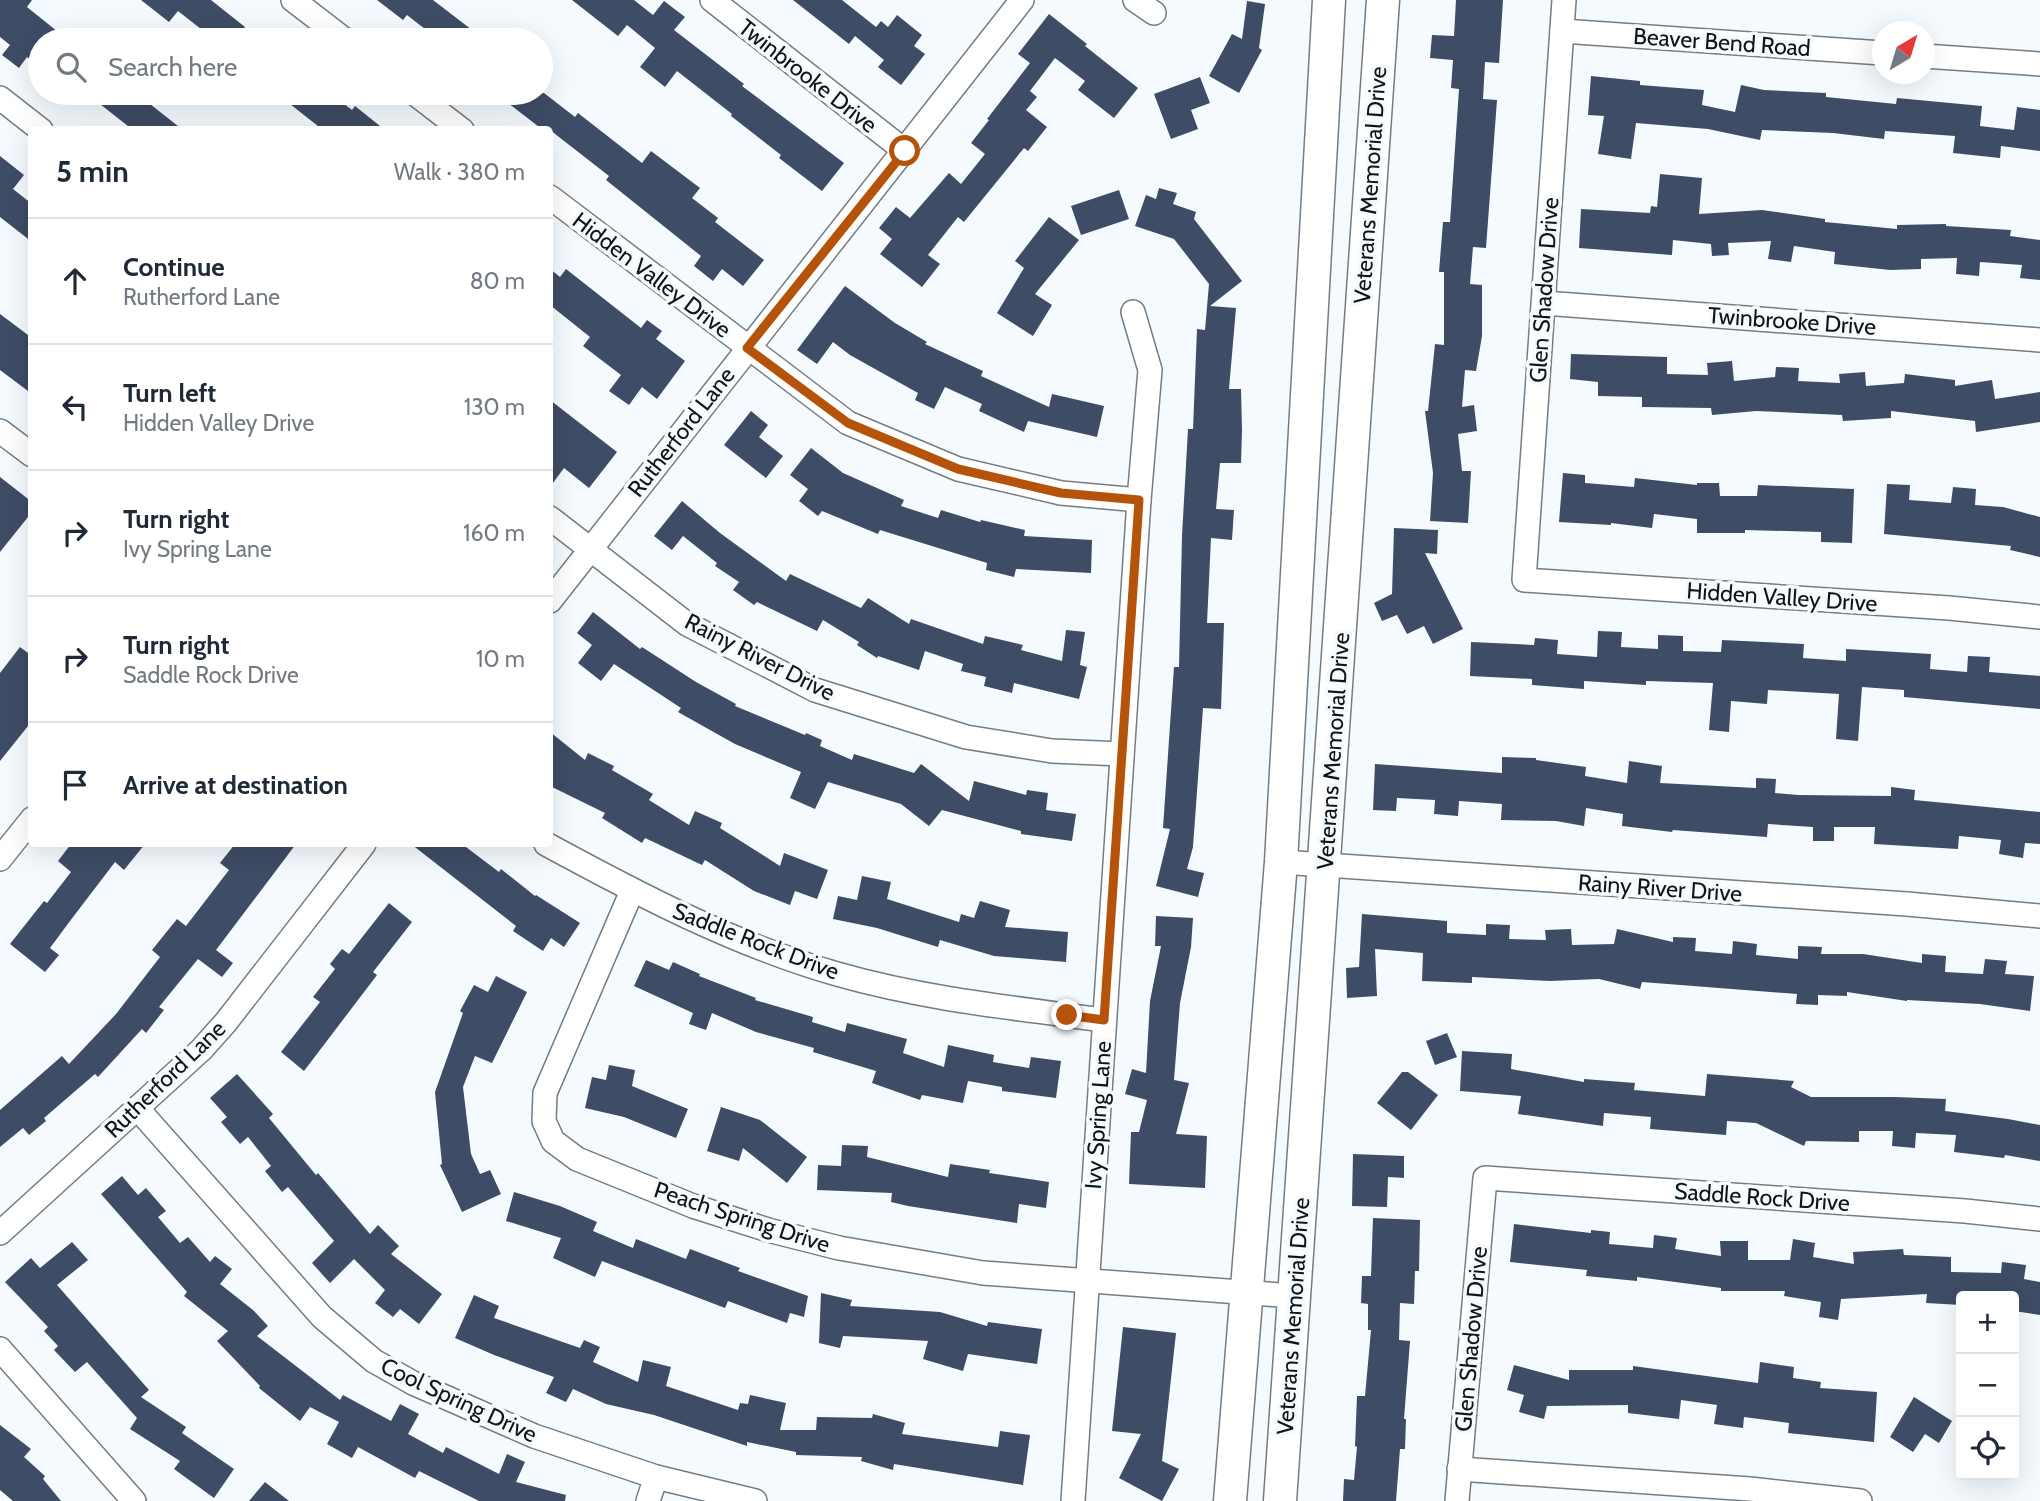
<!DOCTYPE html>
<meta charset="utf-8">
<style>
:root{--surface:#fff;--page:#f2f2f3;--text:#1f2937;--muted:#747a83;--line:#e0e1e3}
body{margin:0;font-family:Cabin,sans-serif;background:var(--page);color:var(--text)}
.controls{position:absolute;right:21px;bottom:21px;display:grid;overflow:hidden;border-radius:7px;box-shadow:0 7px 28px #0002}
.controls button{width:63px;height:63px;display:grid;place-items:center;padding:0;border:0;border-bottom:2px solid var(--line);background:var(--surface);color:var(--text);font:35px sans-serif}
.compass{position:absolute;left:1872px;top:21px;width:63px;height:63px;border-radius:50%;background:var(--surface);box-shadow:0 7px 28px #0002;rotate:38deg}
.stop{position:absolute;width:21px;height:21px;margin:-16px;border:5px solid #b45309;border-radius:50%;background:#fff}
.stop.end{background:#b45309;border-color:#fff;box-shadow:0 2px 7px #0008}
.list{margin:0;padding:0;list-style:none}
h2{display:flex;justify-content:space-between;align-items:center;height:91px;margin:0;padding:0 28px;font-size:30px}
h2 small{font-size:23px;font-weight:400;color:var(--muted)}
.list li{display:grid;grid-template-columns:46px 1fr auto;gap:21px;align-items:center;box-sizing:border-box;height:126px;padding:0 28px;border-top:2px solid var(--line)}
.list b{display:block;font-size:26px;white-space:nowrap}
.list p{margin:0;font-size:23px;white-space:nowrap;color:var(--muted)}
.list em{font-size:23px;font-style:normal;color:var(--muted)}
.icon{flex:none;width:38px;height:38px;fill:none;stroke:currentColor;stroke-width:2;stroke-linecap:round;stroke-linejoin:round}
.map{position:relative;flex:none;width:2040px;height:1501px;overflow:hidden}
.search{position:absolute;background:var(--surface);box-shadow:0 7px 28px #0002;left:28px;top:28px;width:525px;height:77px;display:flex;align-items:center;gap:18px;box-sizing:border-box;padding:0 24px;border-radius:38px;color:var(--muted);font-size:26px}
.panel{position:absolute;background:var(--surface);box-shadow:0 7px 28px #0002;left:28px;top:126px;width:525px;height:721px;border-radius:7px}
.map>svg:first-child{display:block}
.building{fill:#3e4c65}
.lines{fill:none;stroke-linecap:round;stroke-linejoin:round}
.minor-casing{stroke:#737d83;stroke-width:26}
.secondary-casing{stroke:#737d83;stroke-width:35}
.minor{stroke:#fff;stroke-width:23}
.secondary{stroke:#fff;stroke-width:32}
.route{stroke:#b45309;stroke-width:9}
.labels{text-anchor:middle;stroke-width:7;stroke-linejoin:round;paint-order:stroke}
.street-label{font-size:23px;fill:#101417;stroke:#f4fafe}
</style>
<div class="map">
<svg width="2040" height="1501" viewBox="0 0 2040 1501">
<rect width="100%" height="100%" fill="#f4fafe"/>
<g class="building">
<path d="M0,0H32L27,7L68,40H40V67L27,57L19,68L2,55L10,45L0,37Z"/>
<path d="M141,0H211L245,27L234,40H215L178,11L169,22Z"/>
<path d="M377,0H433L485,40H439L407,15L403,20Z"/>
<path d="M572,0H634L653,15L664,1L685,17L674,30L744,84L742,86L844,163L822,191L779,158L781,155L731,116L732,114L677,71L665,87L640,67L655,48L627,25L618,36Z"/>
<path d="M793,0H842L876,27L881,21L888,27L897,15L922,35L914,46L925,54L901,85L878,67L884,60L855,36L849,44Z"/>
<path d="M1456,0H1503L1499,63L1485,62L1483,99L1497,100L1486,248L1473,247L1470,284L1482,285V336L1476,371L1465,370L1462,407L1474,405L1477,431L1458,434L1462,471H1471L1468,523L1430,521L1433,473L1425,411H1428L1435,344L1444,345V272H1439L1443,222H1450L1459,89L1451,88L1453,60L1430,58L1432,35L1454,36Z"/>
<path d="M1247,1L1265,4L1259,48L1262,50L1239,93L1209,76L1232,34L1242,39Z"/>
<path d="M1049,14L1087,44L1085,46L1138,88L1114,118L1078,90L1085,81L1055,58L1030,91L1037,97L1026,110L1047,127L1028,151L1024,148L964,222L958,217L928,255L940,264L922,287L880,254L892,239L879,228L896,207L910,218L949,173L961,184L985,154L971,143L989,120L987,119L1030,63L1018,54Z"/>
<path d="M1591,76L1640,81V85L1704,90L1702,105L1735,112L1741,85L1764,90L1826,93V97L1896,104L1897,98L1982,106L1980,126L2014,130L2017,107L2040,110V151L2001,146L2000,158L1953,153L1955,136L1885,131L1884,139L1833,133L1762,130L1760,140L1708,129L1636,123L1631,159L1598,154L1604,116L1588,115Z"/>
<path d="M1200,77L1210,103L1191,110L1198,129L1171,139L1154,94Z"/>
<path d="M86,93H136L183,130H133Z"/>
<path d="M276,93H330L352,110L355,106L385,130H323Z"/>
<path d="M516,93H544L575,117L578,113L642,163L651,151L700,188L692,198L718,218L715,222L764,260L743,286L722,269L713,281L694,266L701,256L606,180L609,176L550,130H543L508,103Z"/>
<path d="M0,156L24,175L13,189L32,204V242L0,217Z"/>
<path d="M1660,174L1702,178L1699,214L1762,210L1825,219V222L1897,229V225L1946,224V226L2011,230L2010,236L2040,240V280L2020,278L2022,265L1980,262L1979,276L1956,274L1957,258L1921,259V269L1890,270L1834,264L1835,252L1794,246L1791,262L1768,259L1771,241L1728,243L1729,255L1712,256L1711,244L1673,240L1672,255L1579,248L1581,209L1650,213L1651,206L1657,207Z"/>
<path d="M1159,188L1177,193L1173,204L1196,212L1194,219L1242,281L1210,306L1236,308L1229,389H1241L1242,430L1241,463H1220L1216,509L1234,510L1232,540L1211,538L1207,623H1224L1223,653L1221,709L1203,708L1193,847L1187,869L1204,873L1198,897L1156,886L1170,829L1163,828L1174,667H1179L1182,536L1188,429H1193L1197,329L1205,330L1209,284L1174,239L1135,226L1146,195L1156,199Z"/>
<path d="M1119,190L1129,219L1081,235L1071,206Z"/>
<path d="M1049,217L1079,240L1035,294L1052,305L1033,336L997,313L1024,268L1015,261Z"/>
<path d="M550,269L560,277L566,269L641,328L647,320L662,331L656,339L685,361L657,399L642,387L629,405L609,391L621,375L583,346L590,337L550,305Z"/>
<path d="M845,286L895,323L927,342L925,344L983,371L981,376L1049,407L1052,394L1104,406L1097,437L1028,421L1024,432L979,411L982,404L945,387L934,409L915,400L918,393L850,355L833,342L817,364L797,350Z"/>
<path d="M0,314L32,338V394L0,370Z"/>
<path d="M1571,354L1667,357V374L1708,375L1707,363L1732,361L1734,381L1775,377L1776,367L1799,368L1798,381L1840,383L1839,374L1865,372L1866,386L1904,383L1905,374L1955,380V386L1992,380L1995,399L2040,392V422L1976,432L1975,421L1891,411V418L1843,421L1842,415L1756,411L1712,415L1711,408L1642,407V397L1598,396V382L1570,379Z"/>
<path d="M550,400L617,452L589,488L564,468L550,487Z"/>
<path d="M751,411L768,425L759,437L783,456L766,478L724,445Z"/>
<path d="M811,448L843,473L904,500L901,506L938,518L941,510L980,522L981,520L1025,530L1024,536L1092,540L1091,573L1016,569L1014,577L986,570L987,563L880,530L878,534L822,511L818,516L799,501L808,489L790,475Z"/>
<path d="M1563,473L1585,475V483L1634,487L1635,478L1697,485V483H1719L1720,496H1757L1758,485L1854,489L1852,543L1821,542V532L1745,530V533H1697V519L1654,514L1652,528L1611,523V525L1559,522Z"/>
<path d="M0,477L32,502V512L0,552Z"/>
<path d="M1887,484L1910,485L1909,500L1951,503L1953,487L1976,489L1975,505L2003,507L2040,517V557L2010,550L2011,546L1884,534Z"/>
<path d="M682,501L720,533L786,581L790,574L861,608L868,598L909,624L911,619L983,644L985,636L1023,645L1021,650L1062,661L1066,630L1085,632L1080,665L1087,667L1079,699L1014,683L1012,693L984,686L986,677L961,671L963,664L925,651L919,670L878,656L877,658L857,645L859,642L823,620L817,631L757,602L754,605L733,590L739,582L715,566L717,563L683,536L672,550L654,536Z"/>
<path d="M1394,528L1438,530L1437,554L1425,553L1463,629L1433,644L1424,626L1407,634L1397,615L1382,621L1374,603L1392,594Z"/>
<path d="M593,612L640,649L642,647L696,682L736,704L735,706L805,735L806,733L822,740L820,746L852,760L854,754L914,773L921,764L969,801L974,781L1026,795L1027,790L1048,793L1046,810L1076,814L1072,841L1021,834V831L942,810L929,826L901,804L828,782L815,809L790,798L801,772L735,744L678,712L681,708L614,664L601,681L578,663L592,645L577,633Z"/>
<path d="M1598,631L1622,632L1621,647L1658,649V635L1683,636V651L1721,652L1722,640L1804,644L1803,658L1846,661V649L1931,654L1930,669L1967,672L1968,656L1990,657L1989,672L2040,676V709L1904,697V690L1862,687L1858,741L1836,739L1839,694L1768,690L1767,704L1731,701L1729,732L1709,730L1713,683L1646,681V685L1584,681V689L1532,685V679L1470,676L1471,642L1534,645L1535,638L1558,640L1557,654L1597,657Z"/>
<path d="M20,647L32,656V721L0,761V673Z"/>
<path d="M550,732L585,760L588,753L614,766L612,770L653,794L649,800L689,825L695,811L722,823L720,828L780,866L784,853L828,870L817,899L795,891L790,905L754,891L705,860L702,865L645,838L642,843L602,818L605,813L550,786Z"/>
<path d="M1502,757L1536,758V760L1586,767L1585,776L1627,783L1629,761L1662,766L1660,783L1756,788V778L1776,779L1775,793L1798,795L1891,796V787L1915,790L1914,800L2040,812V844L2025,843L2023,858L1999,854L2001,840L1959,836L1958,849L1874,844L1875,827H1834V841H1813V827L1768,824L1767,837L1673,830L1672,832L1622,826L1623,814L1586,808L1584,826L1556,821L1501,820L1502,804L1459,801L1458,816L1434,814L1435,800L1397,798L1396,811L1373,810L1375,764L1502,773Z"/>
<path d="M71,844H145L124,870L115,862L70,921L50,948L59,955L45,972L10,944L44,901L47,903L71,872L58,861Z"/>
<path d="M235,844H296L216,950L233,963L222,977L198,959L159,1007L164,1010L146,1033L142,1029L98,1077L95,1074L44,1118L46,1121L29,1135L23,1128L0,1147V1110L62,1056L69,1064L116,1014L160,957L152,950L177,919L186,926L229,870L220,863Z"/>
<path d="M411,844H462L499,872L501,869L535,896L536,895L580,923L564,947L551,938L543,951L513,931L516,926Z"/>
<path d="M862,876L891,882L887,899L959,922L961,914L974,918L980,901L1010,910L1005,927L1068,932L1066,962L994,956L940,940L938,947L877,928L833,919L838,896L857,900Z"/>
<path d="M389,903L412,922L373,972L377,975L304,1071L281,1052L320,1002L313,997L335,969L330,964L342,949L349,954Z"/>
<path d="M1362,914L1447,921V933L1486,935V924L1510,925L1509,939L1546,940L1545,930L1571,929L1572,945L1614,944L1617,929L1673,942V937L1696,938L1695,951L1732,954L1733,941L1757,944L1756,955L1798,959V946L1822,947L1821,954H1863L1922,963V954L1946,956L1945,972L1983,974L1985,959L2007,961L2005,974L2034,976L2030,1011L1980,1004L1907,1000V1001L1847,992V996L1818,995V1005L1796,1004L1797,994L1642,982L1640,989L1599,979L1550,981L1472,977V983L1422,981L1423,953L1375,949L1377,996L1347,998L1346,968L1359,967Z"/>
<path d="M1156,916L1193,918L1191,947L1180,1003L1174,1080L1189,1083L1176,1134L1207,1136L1205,1188L1129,1184L1131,1132H1139L1147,1100L1125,1094L1132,1069L1146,1073L1150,1001L1161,946H1155Z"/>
<path d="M646,960L669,970L673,962L700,974L699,976L756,998L755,1000L813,1017L812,1022L845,1032L847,1023L907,1039L903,1053L944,1067L948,1045L994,1055L993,1062L1029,1068L1031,1057L1061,1061L1056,1098L1002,1091V1087L968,1081L963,1103L922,1095L920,1100L872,1083L876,1071L813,1052L814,1048L756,1032L712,1013L706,1030L689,1024L693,1013L634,986Z"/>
<path d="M496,976L527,992L492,1063L475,1056L463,1087L471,1154L480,1174L490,1170L501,1194L462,1212L440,1165L442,1164L435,1092L463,1013L460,1011L474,985L488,992Z"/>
<path d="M1447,1033L1457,1057L1435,1065L1426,1041Z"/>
<path d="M1462,1051L1512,1054L1511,1069L1584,1082V1079L1635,1083L1634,1090L1705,1096L1707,1074L1794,1081L1791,1087L1811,1097H1895L1946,1099L1945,1111L2008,1119L2040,1125V1161L2005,1155L2004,1158L1954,1152L1956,1135L1916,1133L1915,1148L1892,1146L1893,1131H1859V1142L1806,1141L1804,1146L1756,1123L1727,1121L1726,1135L1650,1129L1651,1117L1604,1113L1603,1126L1518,1114L1521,1096L1460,1091Z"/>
<path d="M609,1065L635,1070L632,1086L688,1109L676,1138L624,1117L585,1108L592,1077L606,1080Z"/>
<path d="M1402,1072H1408L1438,1095L1411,1130L1377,1103Z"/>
<path d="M237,1074L273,1114L269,1118L316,1175L318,1173L370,1234L378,1225L399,1246L391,1254L442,1294L419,1324L400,1309L393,1317L375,1303L385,1290L354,1259L330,1283L312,1263L334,1241L288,1187L282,1192L265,1171L271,1166L248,1137L240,1144L221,1122L227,1117L210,1098Z"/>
<path d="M721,1107L760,1120L807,1157L787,1183L743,1148L739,1161L707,1151Z"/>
<path d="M842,1145L868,1146L867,1157L948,1177L950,1164L990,1170L989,1173L1049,1182L1046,1208L1019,1204L1017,1223L908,1206L891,1202L892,1193L817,1190L818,1165L841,1166Z"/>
<path d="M1353,1154L1404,1156V1178L1388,1177L1387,1207L1352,1206Z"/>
<path d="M122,1176L138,1195L146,1188L166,1211L158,1217L180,1243L188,1237L210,1262L215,1256L232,1269L220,1284L253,1310L268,1326L257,1336L340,1400L343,1395L391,1421L400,1404L419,1414L408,1434L443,1453L446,1447L499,1474L507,1454L525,1462L516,1482L566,1495L565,1501H479L419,1471L415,1478L358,1447L352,1458L327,1444L339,1422L310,1407L300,1421L259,1388L260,1386L217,1341L228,1331L184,1296L187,1292L101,1194Z"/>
<path d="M514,1192L560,1206L597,1222L593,1231L633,1248L636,1239L686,1259L690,1249L740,1268L738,1271L808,1296L804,1317L790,1313L787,1323L728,1301L725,1308L602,1261L595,1277L553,1258L561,1238L506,1221Z"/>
<path d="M1373,1218L1420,1220L1419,1271H1415L1414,1304L1400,1303L1399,1340L1410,1341L1404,1419H1406L1405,1449H1400L1396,1501H1343L1344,1479L1354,1480L1357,1447L1355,1446L1357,1396H1365L1371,1330H1368V1304L1361,1303L1362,1276H1371Z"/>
<path d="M1514,1224L1591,1233V1230L1610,1232L1609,1244L1653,1248L1654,1235L1677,1238L1675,1249L1721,1256L1720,1241H1748V1260H1790L1793,1239L1815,1243L1813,1257L1854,1264L1853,1252L1903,1249L1904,1255L1951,1257V1272L2001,1273L2002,1262L2026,1265L2024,1279L2040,1282V1315L2014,1311V1296H1961V1305L1926,1303L1927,1294L1841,1299L1838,1320L1819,1317L1821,1302L1784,1296L1785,1291H1721V1288L1637,1277V1281L1586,1276L1587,1270L1510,1262Z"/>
<path d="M72,1242L88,1260L57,1285L149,1390L141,1397L186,1427L182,1433L234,1469L214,1498L174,1469L180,1461L130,1429L137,1418L87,1362L75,1372L54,1350L58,1346L44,1331L48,1327L5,1282L31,1258L40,1268Z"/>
<path d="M821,1293L852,1300L850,1306L940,1312L987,1326L988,1322L1042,1329L1037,1364L968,1354L963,1371L923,1359L928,1341L843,1336L840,1348L819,1343Z"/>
<path d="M474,1295L499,1306L494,1318L580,1348L584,1340L600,1347L593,1362L638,1382L643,1360L671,1367L666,1386L738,1410L740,1403L748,1404L750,1395L786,1403L780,1430H816L817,1417L872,1418L873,1414L905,1423L902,1434L998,1447L1000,1431L1030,1435L1023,1485L894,1464L893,1470L861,1461L862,1457L796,1455V1452L747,1442V1446L654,1415L606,1404L573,1389L566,1402L546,1393L554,1377L494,1355L455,1338Z"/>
<path d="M1123,1327L1176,1333L1162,1461L1179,1469L1162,1501L1119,1478L1141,1434L1112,1431Z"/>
<path d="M1760,1362L1794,1367L1793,1378L1821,1382L1820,1388L1877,1392L1874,1442L1788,1433L1789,1423L1744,1417L1743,1428L1714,1424L1717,1405L1681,1400L1679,1419L1628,1413V1405L1547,1406L1544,1419L1519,1412L1524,1395L1507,1390L1514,1365L1569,1380V1370H1633V1366L1758,1383Z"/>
<path d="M1914,1397L1952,1421L1939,1443L1925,1434L1913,1452L1890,1437Z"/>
<path d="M0,1425L31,1449L24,1457L45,1476L43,1479L61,1501H13L0,1490Z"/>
<path d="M265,1482L289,1501H249Z"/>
</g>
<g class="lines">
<g class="minor-casing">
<g id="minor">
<path d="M293,0L345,40"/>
<path d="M712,0L905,151"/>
<path d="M1135,0L1154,13"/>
<path d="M1564,0L1524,580L1949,608L2040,617"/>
<path d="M1562,31L1882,53"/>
<path d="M1924,56L2040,64"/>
<path d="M414,93L462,130"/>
<path d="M0,98L41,130"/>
<path d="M550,197L848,423L958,469L1061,493L1139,500"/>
<path d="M1544,303L2040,340"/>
<path d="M0,431L32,455"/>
<path d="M550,518L687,624L815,690L966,737L1052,751L1122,754"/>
<path d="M550,601L1022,0"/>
<path d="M546,844C638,894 735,945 837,974C924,999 1014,1008 1104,1020"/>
<path d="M0,859L32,819"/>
<path d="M1281,862L1907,904L2040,916"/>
<path d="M632,891L545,1093L544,1121L553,1141L577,1159L693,1206L768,1230L839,1248L983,1273L1294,1296"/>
<path d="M137,1108L322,1317L374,1361L413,1383L534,1436L656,1477L755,1501"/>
<path d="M0,1233L201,1050L226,1022L364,844"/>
<path d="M0,1349L134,1501"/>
<path d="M1459,1469L1750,1489L1860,1501"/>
<path d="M648,1501L656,1477"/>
<path d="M1073,1501L1139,500L1150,370L1133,312"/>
<path d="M1457,1501L1485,1178L1965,1211L2040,1219"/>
</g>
</g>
<g class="secondary-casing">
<g id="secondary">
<path d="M1230,1501L1281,862L1329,0"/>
<path d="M1280,1501L1383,0"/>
</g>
</g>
<use href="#minor" class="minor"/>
<use href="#secondary" class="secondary"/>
</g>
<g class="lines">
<path class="route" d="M905,151L747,348L848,423L958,469L1061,493L1139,500L1104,1020L1067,1015"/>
</g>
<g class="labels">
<g class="street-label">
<text transform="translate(1722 42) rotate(4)" y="8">Beaver Bend Road</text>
<text transform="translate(808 76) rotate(38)" y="8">Twinbrooke Drive</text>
<text transform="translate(1370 185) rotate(-86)" y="8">Veterans Memorial Drive</text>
<text transform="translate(652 275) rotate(37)" y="8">Hidden Valley Drive</text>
<text transform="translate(1544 290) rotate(-86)" y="8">Glen Shadow Drive</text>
<text transform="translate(1792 321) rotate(4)" y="8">Twinbrooke Drive</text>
<text transform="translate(681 432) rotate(-52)" y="8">Rutherford Lane</text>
<text transform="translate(1782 597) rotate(4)" y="8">Hidden Valley Drive</text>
<text transform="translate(760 657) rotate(27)" y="8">Rainy River Drive</text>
<text transform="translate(1333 751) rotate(-86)" y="8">Veterans Memorial Drive</text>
<text transform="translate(1660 888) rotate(4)" y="8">Rainy River Drive</text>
<text transform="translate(756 941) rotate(21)" y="8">Saddle Rock Drive</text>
<text transform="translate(165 1079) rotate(-44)" y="8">Rutherford Lane</text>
<text transform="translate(1098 1115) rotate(-86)" y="8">Ivy Spring Lane</text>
<text transform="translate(1762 1197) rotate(4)" y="8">Saddle Rock Drive</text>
<text transform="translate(742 1217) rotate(18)" y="8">Peach Spring Drive</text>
<text transform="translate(1293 1316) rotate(-86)" y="8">Veterans Memorial Drive</text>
<text transform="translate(1471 1339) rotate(-85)" y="8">Glen Shadow Drive</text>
<text transform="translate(459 1400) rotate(25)" y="8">Cool Spring Drive</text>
</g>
</g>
</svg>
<div class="controls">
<button>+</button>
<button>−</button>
<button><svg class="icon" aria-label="locate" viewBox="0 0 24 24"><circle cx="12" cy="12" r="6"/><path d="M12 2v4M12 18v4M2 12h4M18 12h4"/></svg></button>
</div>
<svg class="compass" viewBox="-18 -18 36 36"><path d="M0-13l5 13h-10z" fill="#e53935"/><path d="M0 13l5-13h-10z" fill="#747a83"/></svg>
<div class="stop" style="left:905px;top:151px"></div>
<div class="stop end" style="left:1067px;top:1015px"></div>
<div class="search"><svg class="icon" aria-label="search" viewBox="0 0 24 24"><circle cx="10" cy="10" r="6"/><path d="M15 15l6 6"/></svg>Search here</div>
<section class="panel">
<h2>5 min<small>Walk · 380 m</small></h2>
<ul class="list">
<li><svg class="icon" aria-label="ahead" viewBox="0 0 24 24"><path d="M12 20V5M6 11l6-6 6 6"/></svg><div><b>Continue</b><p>Rutherford Lane</p></div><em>80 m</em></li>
<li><svg class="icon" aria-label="left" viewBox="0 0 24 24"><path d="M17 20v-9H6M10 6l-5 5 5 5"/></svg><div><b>Turn left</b><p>Hidden Valley Drive</p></div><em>130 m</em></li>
<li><svg class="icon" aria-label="right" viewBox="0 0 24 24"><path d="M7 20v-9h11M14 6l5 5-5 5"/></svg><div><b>Turn right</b><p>Ivy Spring Lane</p></div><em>160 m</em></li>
<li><svg class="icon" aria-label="right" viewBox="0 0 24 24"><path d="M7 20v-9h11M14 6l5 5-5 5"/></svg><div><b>Turn right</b><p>Saddle Rock Drive</p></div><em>10 m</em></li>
<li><svg class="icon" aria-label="arrive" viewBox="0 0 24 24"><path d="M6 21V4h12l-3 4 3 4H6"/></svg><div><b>Arrive at destination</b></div></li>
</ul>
</section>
</div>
